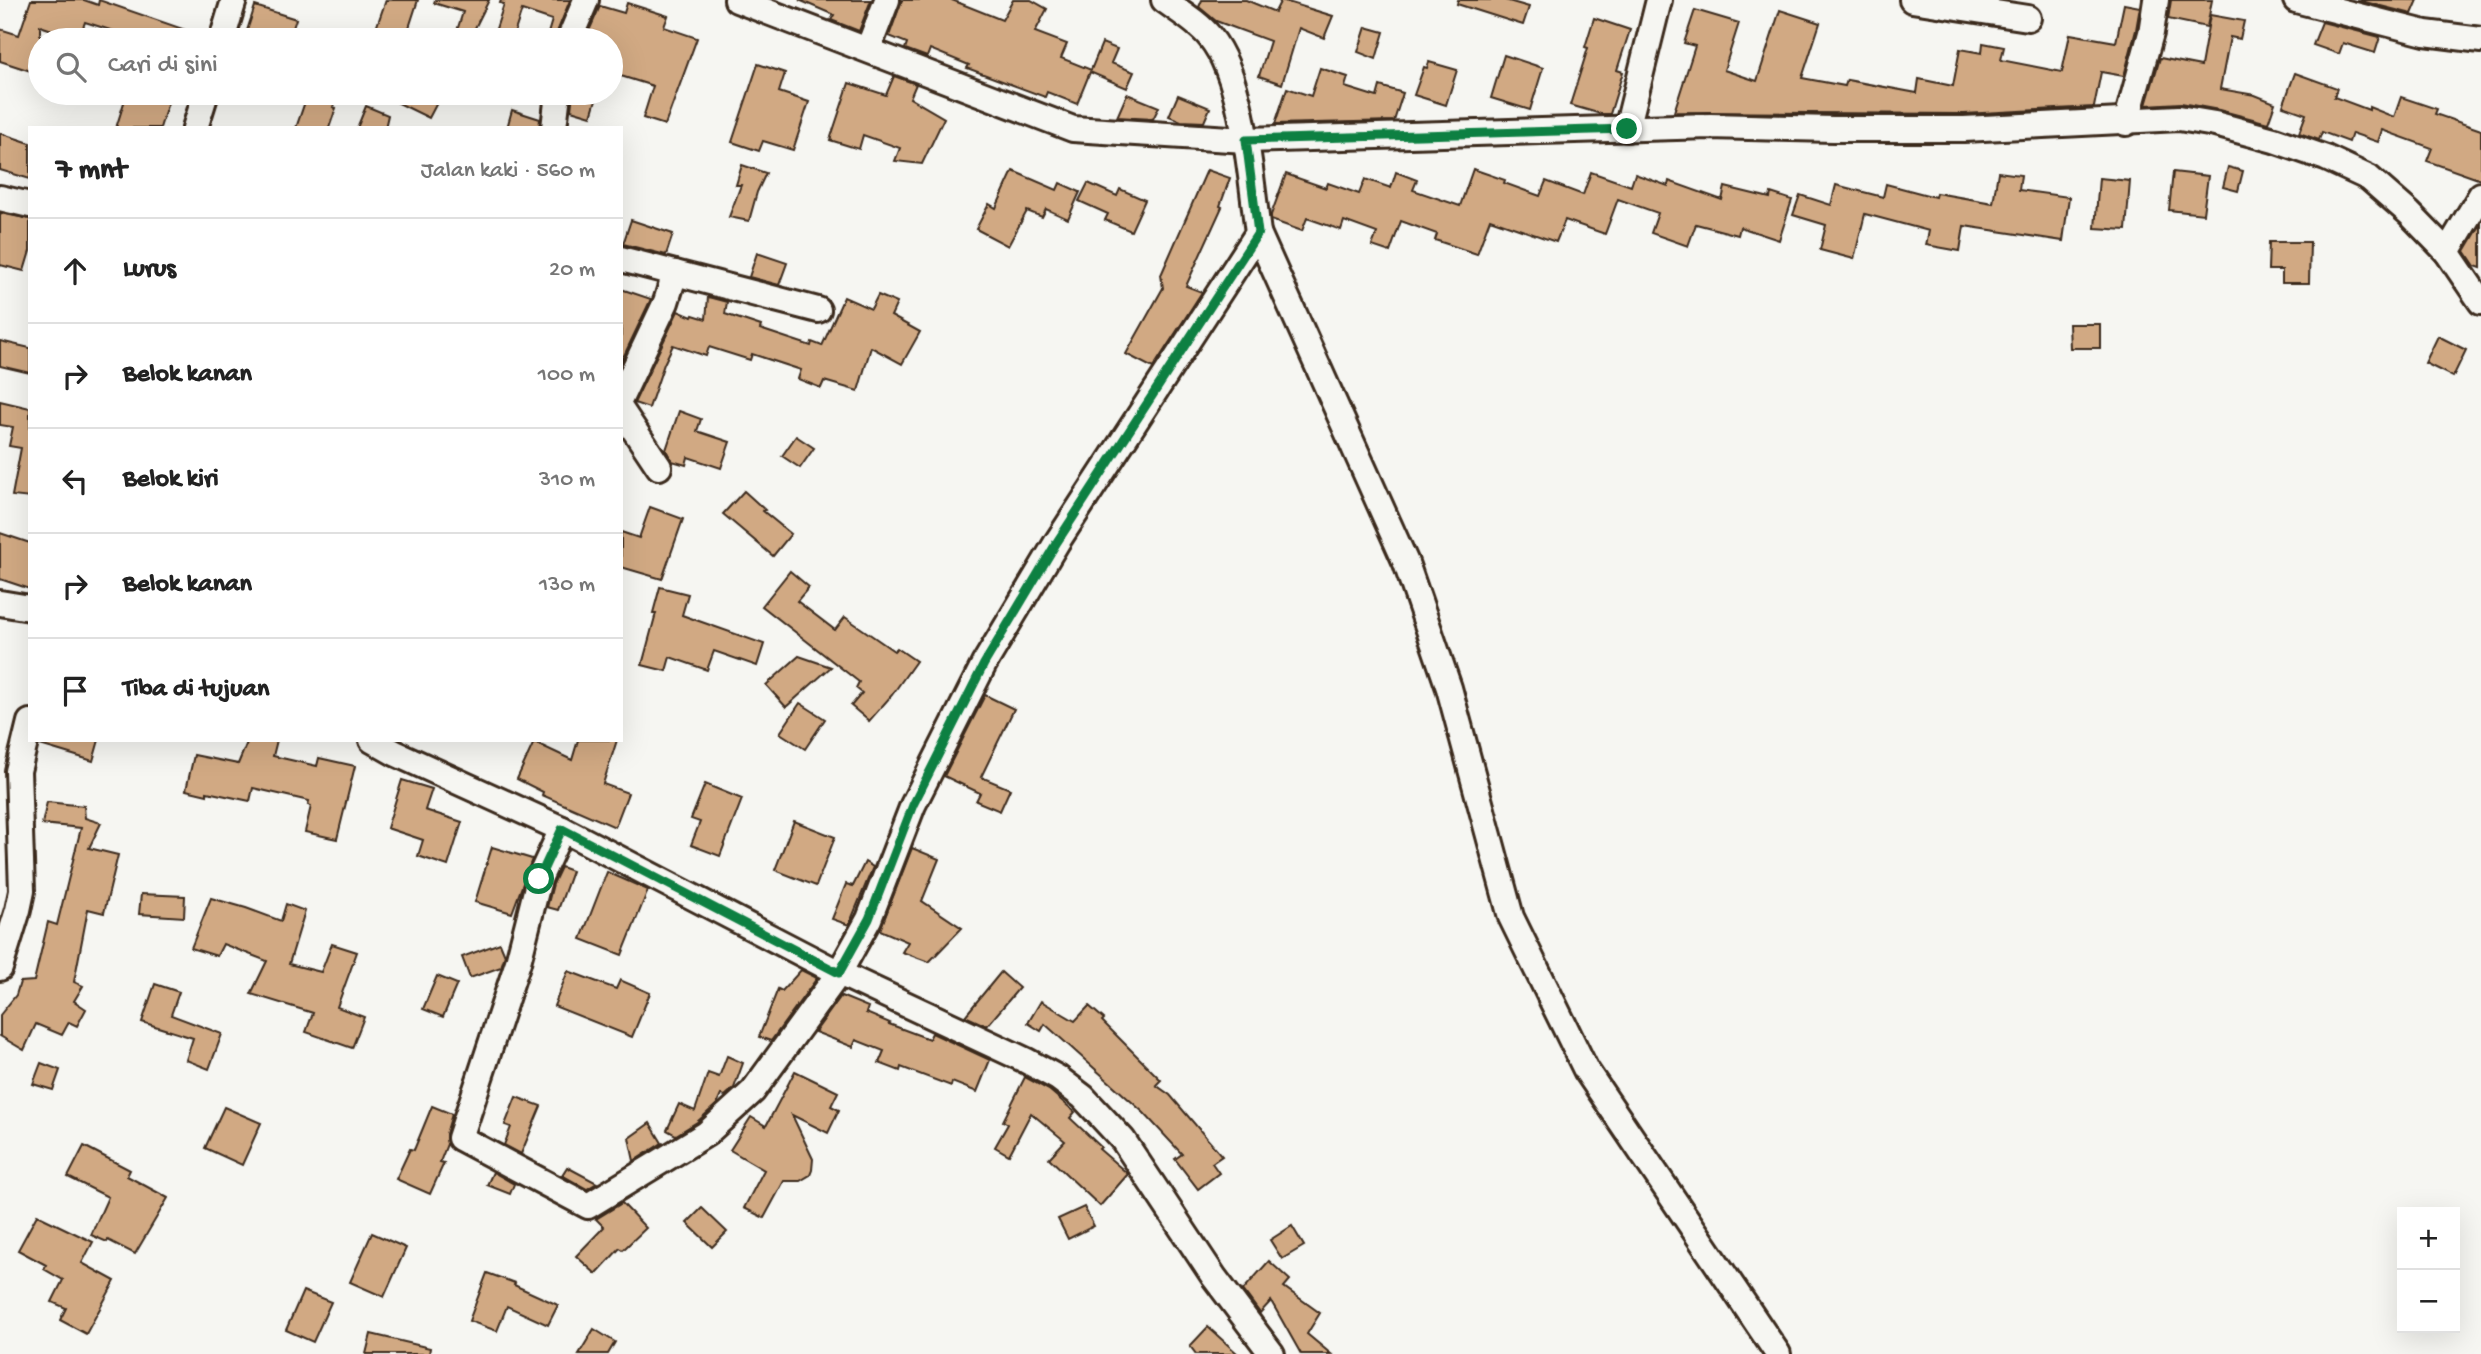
<!DOCTYPE html>
<html lang="id">
<meta charset="utf-8">
<style>
:root{--surface:#fff;--page:#f6f6f6;--text:#222;--muted:#767676;--line:#e0e0e0}
body{margin:0;font-family:"Gochi Hand",sans-serif;background:var(--page);color:var(--text)}
.controls{position:absolute;right:21px;bottom:21px;display:grid;overflow:hidden;border-radius:0px;box-shadow:0 7px 28px #0002}
.controls button{width:63px;height:63px;display:grid;place-items:center;padding:0;border:0;border-bottom:2px solid var(--line);background:var(--surface);color:var(--text);font:35px sans-serif}
.stop{position:absolute;width:21px;height:21px;margin:-16px;border:5px solid #0b8043;border-radius:50%;background:#fff}
.stop.end{background:#0b8043;border-color:#fff;box-shadow:0 2px 7px #0008}
.list{margin:0;padding:0;list-style:none}
h2{display:flex;justify-content:space-between;align-items:center;height:91px;margin:0;padding:0 28px;font-size:30px}
h2 small{font-size:23px;font-weight:400;color:var(--muted)}
.list li{display:grid;grid-template-columns:46px 1fr auto;gap:21px;align-items:center;box-sizing:border-box;height:105px;padding:0 28px;border-top:2px solid var(--line)}
.list b{display:block;font-size:26px;white-space:nowrap}
.list em{font-size:23px;font-style:normal;color:var(--muted)}
.icon{flex:none;width:38px;height:38px;fill:none;stroke:currentColor;stroke-width:2;stroke-linecap:round;stroke-linejoin:round}
.map{position:relative;flex:none;width:2481px;height:1354px;overflow:hidden}
.search{position:absolute;background:var(--surface);box-shadow:0 7px 28px #0002;left:28px;top:28px;width:595px;height:77px;display:flex;align-items:center;gap:18px;box-sizing:border-box;padding:0 24px;border-radius:38px;color:var(--muted);font-size:26px}
.panel{position:absolute;background:var(--surface);box-shadow:0 7px 28px #0002;left:28px;top:126px;width:595px;height:616px;border-radius:0px}
.map>svg:first-child{display:block}
.building{fill:#d1a983;stroke:#3b2a1e;stroke-width:2}
.lines{fill:none;stroke-linecap:round;stroke-linejoin:round}
.minor-casing{stroke:#3b2a1e;stroke-width:30}
.minor{stroke:#f6f6f2;stroke-width:24}
.route{stroke:#0b8043;stroke-width:9}
</style>
<div class="map">
<svg width="2481" height="1354" viewBox="0 0 2481 1354">
<rect width="100%" height="100%" fill="#f6f6f2"/>
<filter id="ink" filterUnits="userSpaceOnUse"><feTurbulence type="fractalNoise" baseFrequency=".0143" numOctaves="2"/><feDisplacementMap in="SourceGraphic" scale="14" xChannelSelector="R" yChannelSelector="G"/><feConvolveMatrix kernelMatrix="1 2 1 2 8 2 1 2 1" color-interpolation-filters="sRGB"/></filter>
<g filter="url(#ink)">
<g class="building">
<path d="M31,0H84L98,5L99,0L206,37L205,40H142L85,22L79,39L40,26V74L0,61V29L19,35Z"/>
<path d="M386,0H418L405,40H372Z"/>
<path d="M435,0H489L469,40H454L463,12L434,3Z"/>
<path d="M501,0H570L554,40H546L552,20L522,10L512,40L494,35L504,4L500,3Z"/>
<path d="M799,0H871L859,31L831,20L834,15Z"/>
<path d="M902,0H952L1002,20L1013,0H1031L1047,9L1035,32L1067,44L1061,58L1091,70L1102,43L1117,49L1111,63L1134,72L1127,88L1090,72L1077,104L1047,92L1045,97L967,68L969,65L930,49L927,57L905,49L907,43L889,36Z"/>
<path d="M1202,0H1246L1275,12L1281,0L1333,16L1324,38L1299,28L1282,84L1259,76L1270,41L1216,21L1199,7Z"/>
<path d="M1458,0H1505L1529,7L1523,25L1457,4Z"/>
<path d="M2171,0H2212L2207,27L2168,19Z"/>
<path d="M2357,0H2418L2412,14Z"/>
<path d="M627,3L668,16L664,27L697,38L665,125L643,118L653,86L611,73V40H585L600,6L624,13Z"/>
<path d="M2124,4L2140,7L2136,30L2124,76L2101,72L2094,107L1964,114L1674,112L1695,46L1684,43L1695,10L1739,23L1724,70L1757,81L1780,10L1820,23L1802,78L1845,86L1847,80L1917,93L1919,79L1953,86L1960,49L1982,53L1983,43L2004,47L2001,60L2062,72L2070,34L2116,42Z"/>
<path d="M255,6L296,19L289,40H244Z"/>
<path d="M2210,15L2244,21L2240,39L2230,37L2220,89L2255,95L2275,103L2268,123L2219,110L2181,103L2146,105L2160,58L2201,66Z"/>
<path d="M1594,18L1630,30L1617,70L1623,72L1610,114H1601L1570,105L1588,48L1585,47Z"/>
<path d="M2322,22L2380,37L2375,53L2343,43L2339,54L2313,45Z"/>
<path d="M1366,27L1384,32L1376,59L1358,52Z"/>
<path d="M1504,55L1543,68L1530,110L1491,98Z"/>
<path d="M1429,62L1457,70L1446,105L1414,95L1424,67L1427,68Z"/>
<path d="M758,64L785,73L779,92L809,102L793,150L763,141L759,151L732,142Z"/>
<path d="M1320,68L1348,77L1345,87L1377,97L1380,86L1403,93L1394,121L1275,124L1287,88L1311,96Z"/>
<path d="M2295,73L2337,88L2334,97L2369,110V107L2394,117L2401,97L2437,109L2435,114L2481,130V180L2427,161L2432,148L2382,130L2378,142L2352,133L2349,142L2322,132L2319,140L2299,133L2306,114L2283,106Z"/>
<path d="M894,76L916,84L910,98L944,118L922,164L895,161L900,148L863,135L859,149L830,140L849,83L886,95Z"/>
<path d="M127,93H171L160,128H116Z"/>
<path d="M308,93H338L333,107L336,108L329,128H296Z"/>
<path d="M378,93H427L439,99L429,118Z"/>
<path d="M573,93H598L591,116L571,110Z"/>
<path d="M1127,94L1159,107L1153,119L1117,117Z"/>
<path d="M1178,95L1210,108L1204,122L1181,121L1169,116Z"/>
<path d="M366,106L388,115L385,128H357Z"/>
<path d="M512,110L540,119L539,128H507Z"/>
<path d="M0,133L30,143V179L0,170Z"/>
<path d="M742,165L766,173L757,192L749,221L729,217L741,185H736Z"/>
<path d="M2228,167L2243,171L2238,191L2223,187Z"/>
<path d="M1473,169L1505,180L1504,183L1540,196L1546,181L1583,195L1591,172L1631,186L1635,174L1668,186L1669,181L1722,200L1725,187L1770,198L1771,193L1792,200L1779,240L1740,227L1738,235L1696,224L1688,246L1651,233L1658,213L1618,199L1605,234L1565,220L1556,242L1490,219L1477,254L1435,240L1437,234L1401,221L1390,252L1372,246L1377,233L1344,221L1341,230L1307,218L1302,231L1271,220V215L1286,174L1326,188L1328,183L1359,194L1365,179L1391,188L1396,172L1417,180L1413,190L1460,206Z"/>
<path d="M1207,170L1230,178L1220,206L1222,207L1186,286L1202,292L1153,368L1126,354L1163,288L1161,275Z"/>
<path d="M1013,171L1057,190L1060,183L1080,192L1068,219L1046,209L1042,217L1027,211L1008,246L976,229L989,204L996,208Z"/>
<path d="M1998,172L2021,175L2019,190L2069,197L2063,241L1964,226L1960,251L1926,245L1929,231L1865,214L1854,259L1820,250L1826,225L1793,215L1800,195L1831,205L1836,185L1883,197L1886,184L1935,197L1936,193L1993,203Z"/>
<path d="M2173,172L2208,176L2203,214L2169,210Z"/>
<path d="M2099,178L2130,181L2126,230L2095,228Z"/>
<path d="M1088,183L1117,196L1120,189L1145,200L1131,231L1105,220L1108,214L1079,201Z"/>
<path d="M0,213L30,219V251L24,271L0,265Z"/>
<path d="M631,220L673,234L666,255L623,244Z"/>
<path d="M2481,224V268L2475,266L2465,251Z"/>
<path d="M2269,242H2310L2309,283H2282V270H2268Z"/>
<path d="M757,253L787,263L779,285L749,277Z"/>
<path d="M621,289L651,299L621,362Z"/>
<path d="M878,295L897,303L891,316L920,332L902,364L871,347L858,391L824,381L821,388L798,379L801,370L752,354L750,360L709,347L706,356L673,345L664,364L649,408L634,403L678,311L692,317L693,315L706,319L708,297L727,302L725,314L761,326L760,329L811,346L812,342L822,346L844,297L871,309Z"/>
<path d="M2069,324H2100V348H2070Z"/>
<path d="M2438,336L2466,350L2453,377L2425,363Z"/>
<path d="M0,341L30,348V373L0,366Z"/>
<path d="M0,401L30,408V498L12,496L21,448L9,446L13,427L0,425Z"/>
<path d="M679,411L701,419L697,431L730,442L721,468L688,457L686,465L672,461L666,450Z"/>
<path d="M796,436L814,448L800,468L782,456Z"/>
<path d="M744,491L765,510L763,511L791,534L773,556L723,514Z"/>
<path d="M650,507L683,519L662,579L621,567V532L639,538Z"/>
<path d="M0,533L30,543V589L0,579Z"/>
<path d="M790,571L809,587L797,601L835,630L845,617L894,651L897,648L916,661L892,695L869,721L851,706L862,693L856,688L859,682L762,606Z"/>
<path d="M660,587L688,594L682,615L764,644L757,666L714,651L707,670L670,657L666,671L642,665L656,613H653Z"/>
<path d="M799,656L831,667L786,707L766,685Z"/>
<path d="M985,695L1014,709L981,777L1010,789L1000,811L976,801L980,793L944,776Z"/>
<path d="M800,703L825,719L805,749L780,733Z"/>
<path d="M41,740H99L93,761L40,745Z"/>
<path d="M248,740H277L273,756L317,766L319,758L355,766L337,839L305,832L311,806L308,805L309,801L253,788L250,801L207,792V795L186,790L194,755L238,764Z"/>
<path d="M578,740H617L603,784L628,793L615,827L542,795L543,792L517,779L534,742L572,760Z"/>
<path d="M402,780L432,789L425,810L462,822L448,866L418,856L423,840L387,828Z"/>
<path d="M705,784L742,799L720,856L691,845L700,822L691,819Z"/>
<path d="M47,802L84,806L85,818L101,823L89,848L118,855L104,913L88,909L74,982L83,986L74,1001L86,1009L77,1026L69,1022L62,1035L36,1024L24,1050L0,1036V1015L16,995L20,982L34,981L48,922L57,925L81,828L42,824Z"/>
<path d="M794,821L835,837L816,886L775,870Z"/>
<path d="M492,847L532,859L512,913L475,902Z"/>
<path d="M912,848L939,859L922,901L962,928L929,962L902,952L908,942L880,930Z"/>
<path d="M865,862L873,867L849,925L832,919L846,884L853,886Z"/>
<path d="M561,867L572,871L558,910L547,907L553,884Z"/>
<path d="M607,872L648,890L622,955L581,939Z"/>
<path d="M141,894L185,896L184,917L139,914Z"/>
<path d="M211,898L246,908L281,921L286,904L305,911L289,964L321,972L332,944L357,952L337,1007L364,1017L352,1048L306,1032L313,1013L251,994L267,961L223,944L217,956L191,948Z"/>
<path d="M500,943L505,955L501,967L470,978L462,957Z"/>
<path d="M801,970L817,978L771,1041L759,1037L778,989L782,991Z"/>
<path d="M568,971L616,989L620,980L650,993L632,1037L554,1006Z"/>
<path d="M1001,972L1019,988L987,1026L965,1016Z"/>
<path d="M437,976L457,984L443,1017L423,1009Z"/>
<path d="M155,984L179,992L171,1015L222,1034L209,1069L186,1060L193,1038L142,1022Z"/>
<path d="M841,996L868,1007L866,1013L890,1023L889,1024L929,1039L932,1033L990,1060L977,1092L952,1082L951,1086L901,1067L900,1071L879,1063L884,1051L856,1040L853,1047L815,1032Z"/>
<path d="M1041,1001L1075,1021L1089,1006L1104,1019L1102,1021L1161,1080L1156,1085L1170,1095L1222,1156L1212,1163L1219,1173L1198,1189L1175,1159L1182,1154L1144,1113L1045,1024L1041,1031L1028,1023Z"/>
<path d="M727,1056L743,1063L734,1088L725,1096L721,1095L717,1104L697,1122L676,1135L667,1130L679,1104L695,1111L708,1073L719,1077Z"/>
<path d="M41,1063L60,1070L53,1090L33,1084Z"/>
<path d="M795,1071L838,1092L831,1106L839,1110L828,1133L792,1115L813,1159L812,1170L810,1175L800,1181H784L764,1218L744,1208L764,1170L730,1150L751,1117L766,1126Z"/>
<path d="M1025,1077L1049,1090L1075,1112L1070,1118L1101,1147L1099,1149L1128,1174L1100,1206L1049,1158L1065,1141L1031,1113L1009,1155L995,1147L1008,1124L1003,1121Z"/>
<path d="M516,1097L541,1106L521,1154L504,1145L511,1127L505,1125Z"/>
<path d="M432,1106L452,1114L446,1134L447,1144L440,1162L444,1163L430,1194L396,1179L410,1149L414,1150Z"/>
<path d="M224,1107L261,1123L242,1165L205,1148Z"/>
<path d="M650,1123L662,1143L634,1161L629,1138Z"/>
<path d="M84,1146L130,1170L127,1176L168,1198L135,1254L108,1240L107,1242L91,1235L108,1197L68,1177Z"/>
<path d="M567,1167L597,1183L587,1189L562,1175Z"/>
<path d="M493,1172L514,1184L510,1194L487,1185Z"/>
<path d="M622,1203L646,1228L623,1250L620,1248L596,1274L576,1256L604,1227L596,1219Z"/>
<path d="M1084,1207L1094,1226L1068,1239L1058,1219Z"/>
<path d="M702,1208L727,1232L712,1247L687,1223Z"/>
<path d="M37,1215L93,1242L82,1263L115,1281L86,1334L60,1320L66,1308L52,1302L63,1280L44,1269L46,1265L18,1250Z"/>
<path d="M1292,1226L1304,1246L1282,1259L1270,1240Z"/>
<path d="M372,1233L406,1248L384,1297L350,1282Z"/>
<path d="M1269,1261L1290,1280L1284,1287L1320,1313L1307,1334L1331,1354H1301L1271,1301L1260,1313L1243,1290Z"/>
<path d="M487,1273L515,1283L514,1285L558,1305L548,1325L507,1306L497,1331L469,1321Z"/>
<path d="M303,1291L331,1302L313,1342L286,1330Z"/>
<path d="M1208,1327L1238,1354H1196L1190,1346Z"/>
<path d="M594,1329L615,1342L608,1354H579Z"/>
<path d="M371,1334L430,1348L429,1354H366Z"/>
</g>
<g class="lines">
<g class="minor-casing">
<g id="minor">
<path d="M737,0L1073,129L1246,140L1710,126L1833,129H1964L2179,118L2215,124L2274,140L2326,158L2369,178L2409,213L2447,252L2481,302"/>
<path d="M1912,0L2028,18"/>
<path d="M2296,0L2425,33L2481,40"/>
<path d="M222,40L234,0"/>
<path d="M569,40L586,0"/>
<path d="M868,49L887,0"/>
<path d="M2126,123L2151,33L2156,0"/>
<path d="M195,128L206,93"/>
<path d="M554,128L558,93"/>
<path d="M1627,129L1659,0"/>
<path d="M0,198L30,205"/>
<path d="M1258,233L1406,563L1449,688L1511,917L1586,1070L1778,1354"/>
<path d="M2447,252L2481,195"/>
<path d="M621,259L818,310"/>
<path d="M621,397L666,302L675,273"/>
<path d="M621,410L659,467"/>
<path d="M0,603L30,608"/>
<path d="M372,740L395,753L562,829L839,973L1025,1060L1058,1078L1083,1097L1123,1140L1214,1277L1272,1354"/>
<path d="M562,829L539,879L518,962L460,1138L588,1206L706,1134L753,1091L839,973L869,919L913,805L984,664L1057,542L1258,233C1251,180 1244,78 1210,37C1199,23 1179,11 1164,0"/>
<path d="M0,968L18,910L22,891L18,771L30,722"/>
</g>
</g>
<use href="#minor" class="minor"/>
</g>
</g>
<g class="lines" filter="url(#ink)">
<path class="route" d="M539,879L562,829L839,973L869,919L913,805L984,664L1057,542L1258,233L1246,140L1627,129"/>
</g>
</svg>
<div class="controls">
<button>+</button>
<button>−</button>
</div>
<div class="stop" style="left:539px;top:879px"></div>
<div class="stop end" style="left:1627px;top:129px"></div>
<div class="search"><svg class="icon" aria-label="search" viewBox="0 0 24 24"><circle cx="10" cy="10" r="6"/><path d="M15 15l6 6"/></svg>Cari di sini</div>
<section class="panel">
<h2>7 mnt<small>Jalan kaki · 560 m</small></h2>
<ul class="list">
<li><svg class="icon" aria-label="ahead" viewBox="0 0 24 24"><path d="M12 20V5M6 11l6-6 6 6"/></svg><div><b>Lurus</b></div><em>20 m</em></li>
<li><svg class="icon" aria-label="right" viewBox="0 0 24 24"><path d="M7 20v-9h11M14 6l5 5-5 5"/></svg><div><b>Belok kanan</b></div><em>100 m</em></li>
<li><svg class="icon" aria-label="left" viewBox="0 0 24 24"><path d="M17 20v-9H6M10 6l-5 5 5 5"/></svg><div><b>Belok kiri</b></div><em>310 m</em></li>
<li><svg class="icon" aria-label="right" viewBox="0 0 24 24"><path d="M7 20v-9h11M14 6l5 5-5 5"/></svg><div><b>Belok kanan</b></div><em>130 m</em></li>
<li><svg class="icon" aria-label="arrive" viewBox="0 0 24 24"><path d="M6 21V4h12l-3 4 3 4H6"/></svg><div><b>Tiba di tujuan</b></div></li>
</ul>
</section>
</div>
